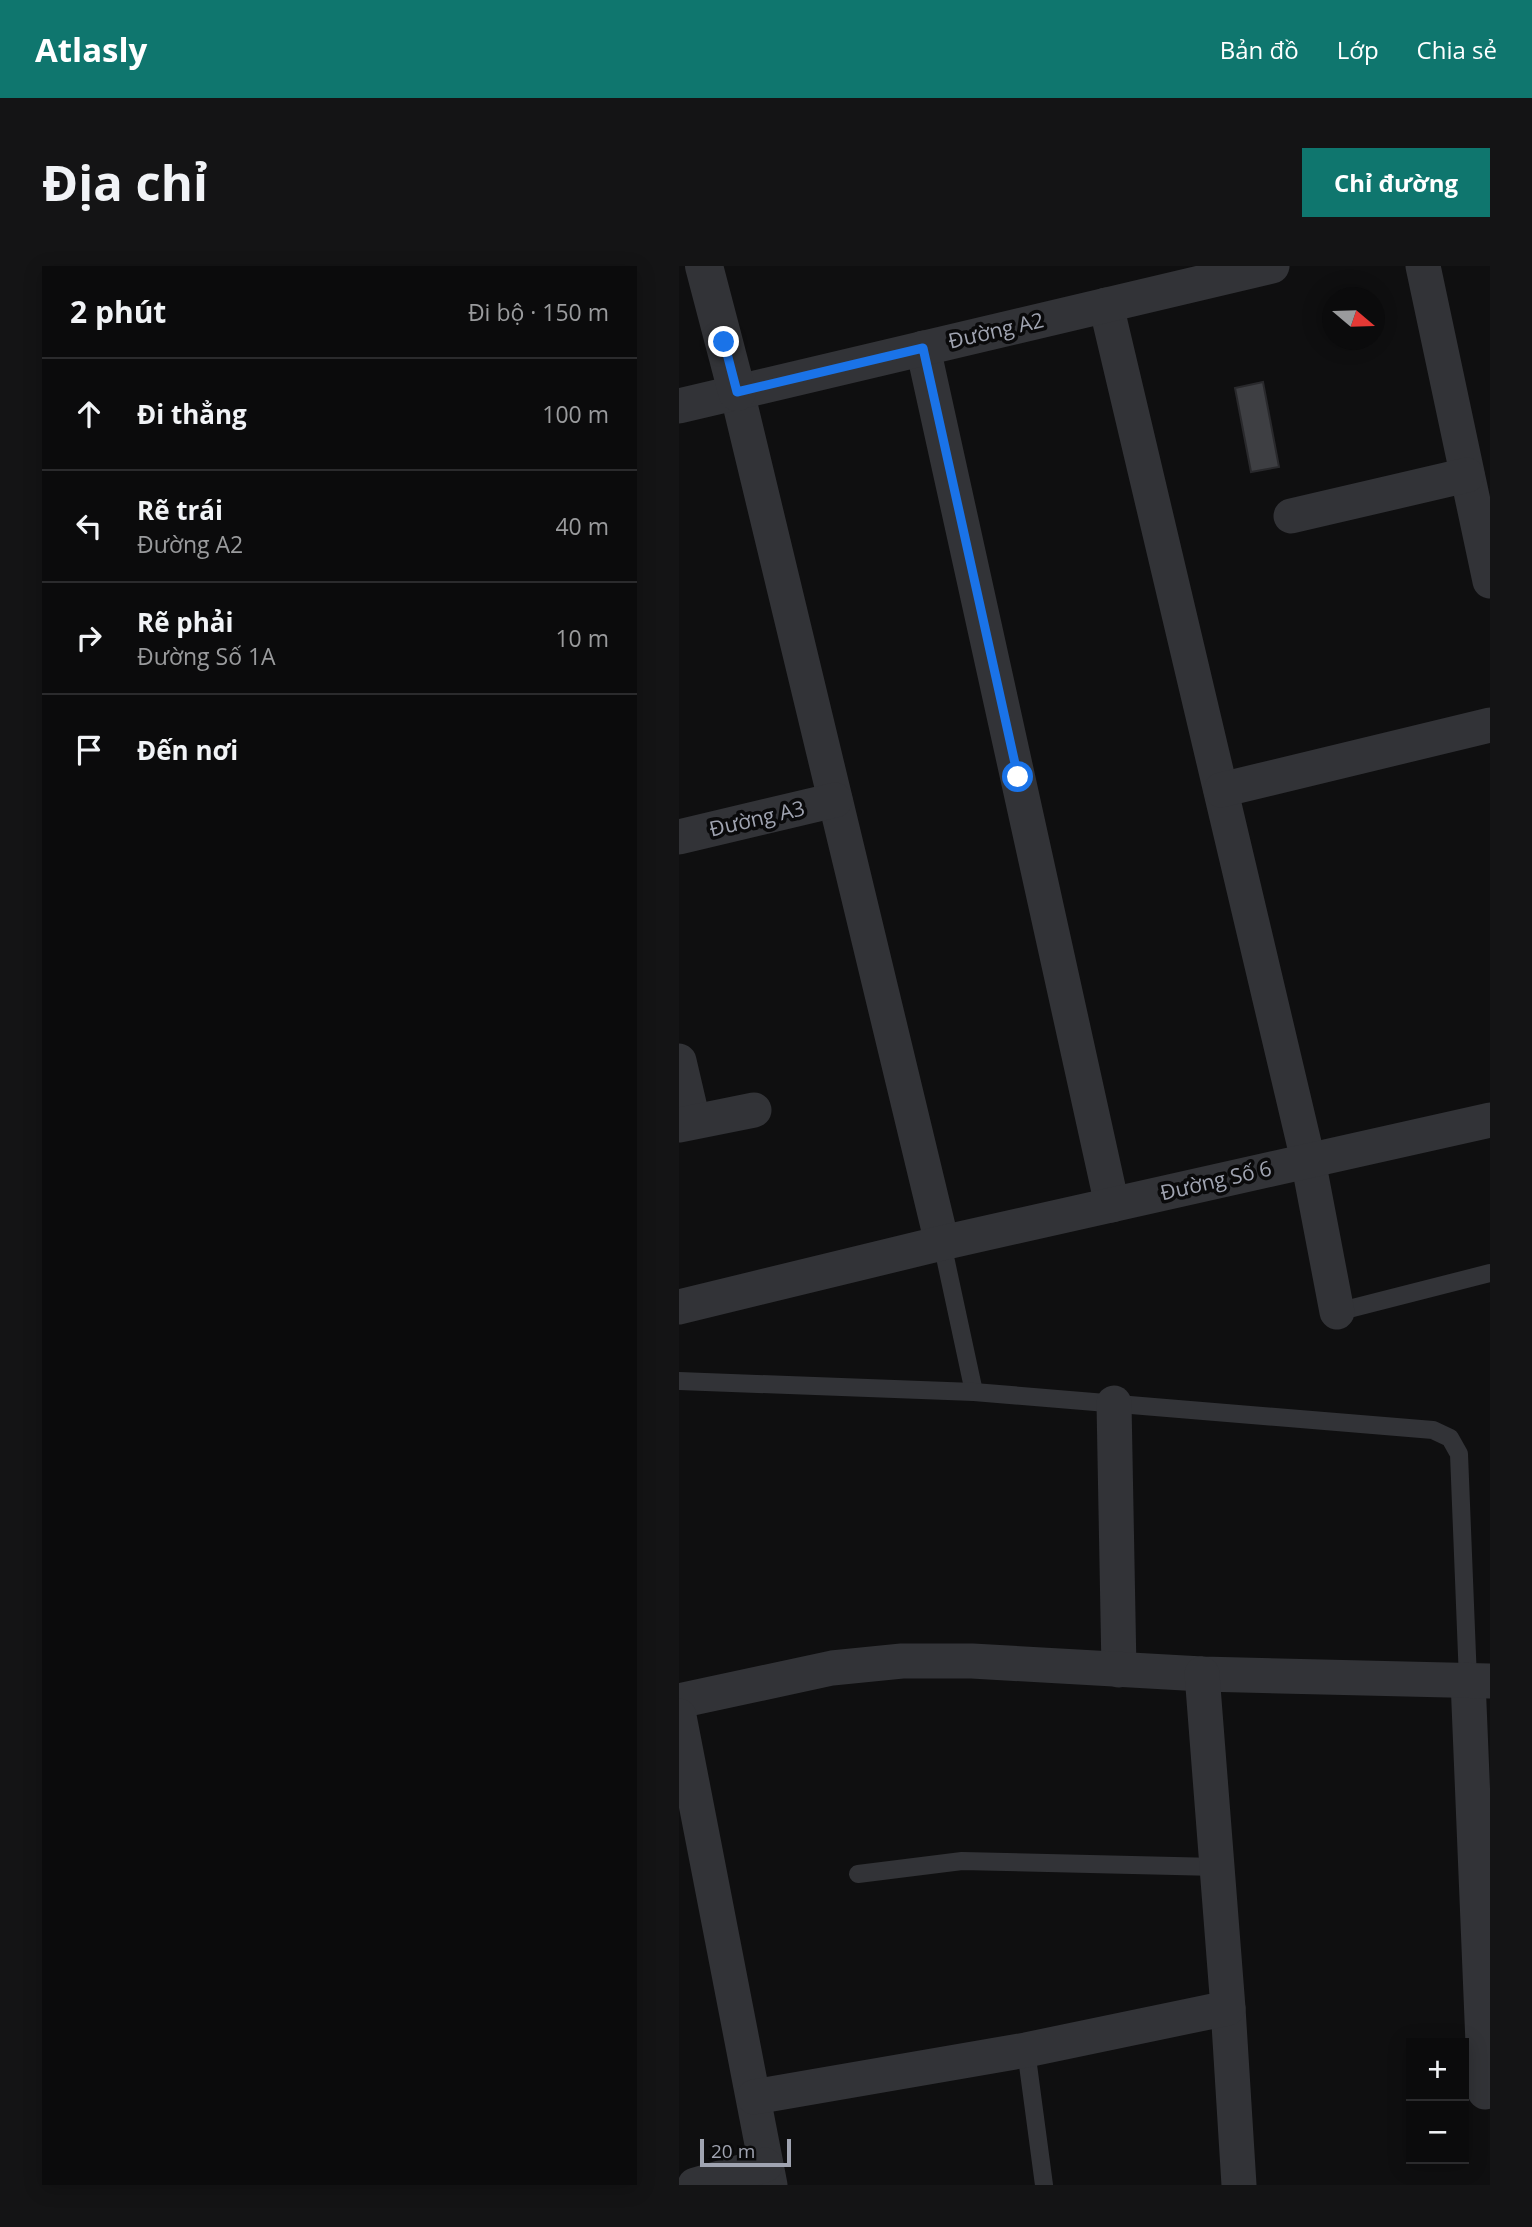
<!DOCTYPE html>
<html lang="vi">
<meta charset="utf-8">
<style>
:root{--surface:#0b0b0c;--page:#141415;--text:#f1f3f6;--muted:#9a9b9d;--line:#2b2b2d;--accent:#0f766e}
body{margin:0;font-family:"Open Sans",sans-serif;background:var(--page);color:var(--text)}
.controls{position:absolute;right:21px;bottom:21px;display:grid;overflow:hidden;border-radius:0px;box-shadow:0 4px 18px #0003}
.controls button{width:63px;height:63px;display:grid;place-items:center;padding:0;border:0;border-bottom:2px solid var(--line);background:var(--surface);color:var(--text);font:35px sans-serif}
.compass{position:absolute;left:643px;top:21px;width:63px;height:63px;border-radius:50%;background:var(--surface);box-shadow:0 4px 18px #0003;rotate:109deg}
.scale{position:absolute;left:21px;bottom:18px;width:91px;box-sizing:border-box;padding-left:7px;border:4px solid #a0a4b1;border-top:0;font-size:19px;line-height:24px;white-space:nowrap;color:#a0a4b1;-webkit-text-stroke:5px #0a0a0b;paint-order:stroke}
.stop{position:absolute;width:21px;height:21px;margin:-16px;border:5px solid #1a73e8;border-radius:50%;background:#fff}
.stop.end{background:#1a73e8;border-color:#fff;box-shadow:0 2px 7px #0008}
.list{margin:0;padding:0;list-style:none}
h2{display:flex;justify-content:space-between;align-items:center;height:91px;margin:0;padding:0 28px;font-size:30px}
h2 small{font-size:23px;font-weight:400;color:var(--muted)}
.list li{display:grid;grid-template-columns:46px 1fr auto;gap:21px;align-items:center;box-sizing:border-box;height:112px;padding:0 28px;border-top:2px solid var(--line)}
.list b{display:block;font-size:26px;white-space:nowrap}
.list p{margin:0;font-size:23px;white-space:nowrap;color:var(--muted)}
.list em{font-size:23px;font-style:normal;color:var(--muted)}
.icon{flex:none;width:38px;height:38px;fill:none;stroke:currentColor;stroke-width:2;stroke-linecap:round;stroke-linejoin:round}
.map{position:relative;flex:none;width:811px;height:1919px;overflow:hidden;border-radius:0px}
header{display:flex;align-items:center;gap:42px;box-sizing:border-box;height:98px;padding:0 35px;background:var(--accent);color:#fff}
header strong{font-size:33px}
nav{display:flex;gap:38px;margin-inline-start:auto;font-size:24px}
.intro{display:flex;align-items:center;justify-content:space-between;box-sizing:border-box;height:168px;padding:0 42px}
h1{margin:0;font-size:49px}
.button{padding:18px 32px;border-radius:0px;background:var(--accent);color:#fff;font-size:24px;font-weight:700}
main{display:flex;gap:42px;padding:0 42px}
aside{flex:1;background:var(--surface);border-radius:0px;box-shadow:0 4px 18px #0003}
.map>svg:first-child{display:block}
.building{fill:#3e3f43;stroke:#29292c;stroke-width:2}
.lines{fill:none;stroke-linecap:round;stroke-linejoin:round}
.service{stroke:#323337;stroke-width:18}
.minor{stroke:#323337;stroke-width:35}
.tertiary{stroke:#323337;stroke-width:38}
.route{stroke:#1a73e8;stroke-width:9}
.labels{text-anchor:middle;stroke-width:7;stroke-linejoin:round;paint-order:stroke}
.street-label{font-size:21px;fill:#a0a4b1;stroke:#0a0a0b}
</style>
<header>
<strong>Atlasly</strong>
<nav><a>Bản đồ</a><a>Lớp</a><a>Chia sẻ</a></nav>
</header>
<div class="intro"><h1>Địa chỉ</h1><a class="button">Chỉ đường</a></div>
<main>
<aside>
<h2>2 phút<small>Đi bộ · 150 m</small></h2>
<ul class="list">
<li><svg class="icon" aria-label="ahead" viewBox="0 0 24 24"><path d="M12 20V5M6 11l6-6 6 6"/></svg><div><b>Đi thẳng</b></div><em>100 m</em></li>
<li><svg class="icon" aria-label="left" viewBox="0 0 24 24"><path d="M17 20v-9H6M10 6l-5 5 5 5"/></svg><div><b>Rẽ trái</b><p>Đường A2</p></div><em>40 m</em></li>
<li><svg class="icon" aria-label="right" viewBox="0 0 24 24"><path d="M7 20v-9h11M14 6l5 5-5 5"/></svg><div><b>Rẽ phải</b><p>Đường Số 1A</p></div><em>10 m</em></li>
<li><svg class="icon" aria-label="arrive" viewBox="0 0 24 24"><path d="M6 21V4h12l-3 4 3 4H6"/></svg><div><b>Đến nơi</b></div></li>
</ul>
</aside>
<div class="map">
<svg width="811" height="1919" viewBox="0 0 811 1919">
<rect width="100%" height="100%" fill="#0f0f10"/>
<path class="building" d="M584,116L600,201L572,206L556,122Z"/>
<g class="lines">
<g class="service">
<path d="M263,977L295,1126"/>
<path d="M658,1046L811,1007"/>
<path d="M0,1115L295,1126L754,1164L771,1172L780,1188L789,1414"/>
<path d="M179,1608L283,1595L538,1601"/>
<path d="M347,1784L365,1919"/>
</g>
<g class="minor">
<path d="M744,0L811,315"/>
<path d="M427,39L629,894L658,1046"/>
<path d="M244,82L433,939"/>
<path d="M58,126L263,977"/>
<path d="M0,140L593,0"/>
<path d="M612,250L788,209"/>
<path d="M542,524L811,459"/>
<path d="M0,571L156,534"/>
<path d="M0,795L14,855"/>
<path d="M0,859L75,844"/>
<path d="M0,1041L263,977L811,854"/>
<path d="M435,1137L440,1404"/>
<path d="M789,1414L806,1826"/>
<path d="M0,1435L153,1402L223,1395H293L523,1408L811,1415"/>
<path d="M0,1450L91,1919"/>
<path d="M549,1742L560,1919"/>
<path d="M75,1831L347,1784L549,1742L523,1408"/>
<path d="M16,1919L86,1899"/>
</g>
<path class="tertiary" d="M25,0L58,126"/>
</g>
<g class="lines">
<path class="route" d="M45,76L58,126L244,82L339,511"/>
</g>
<g class="labels">
<g class="street-label">
<text transform="translate(317 65) rotate(-13)" y="7">Đường A2</text>
<text transform="translate(78 553) rotate(-13)" y="7">Đường A3</text>
<text transform="translate(537 915) rotate(-13)" y="7">Đường Số 6</text>
</g>
</g>
</svg>
<div class="controls">
<button>+</button>
<button>−</button>
</div>
<svg class="compass" viewBox="-18 -18 36 36"><path d="M0-13l5 13h-10z" fill="#e53935"/><path d="M0 13l5-13h-10z" fill="#9a9b9d"/></svg>
<div class="scale">20 m</div>
<div class="stop" style="left:339px;top:511px"></div>
<div class="stop end" style="left:45px;top:76px"></div>
</div>
</main>
